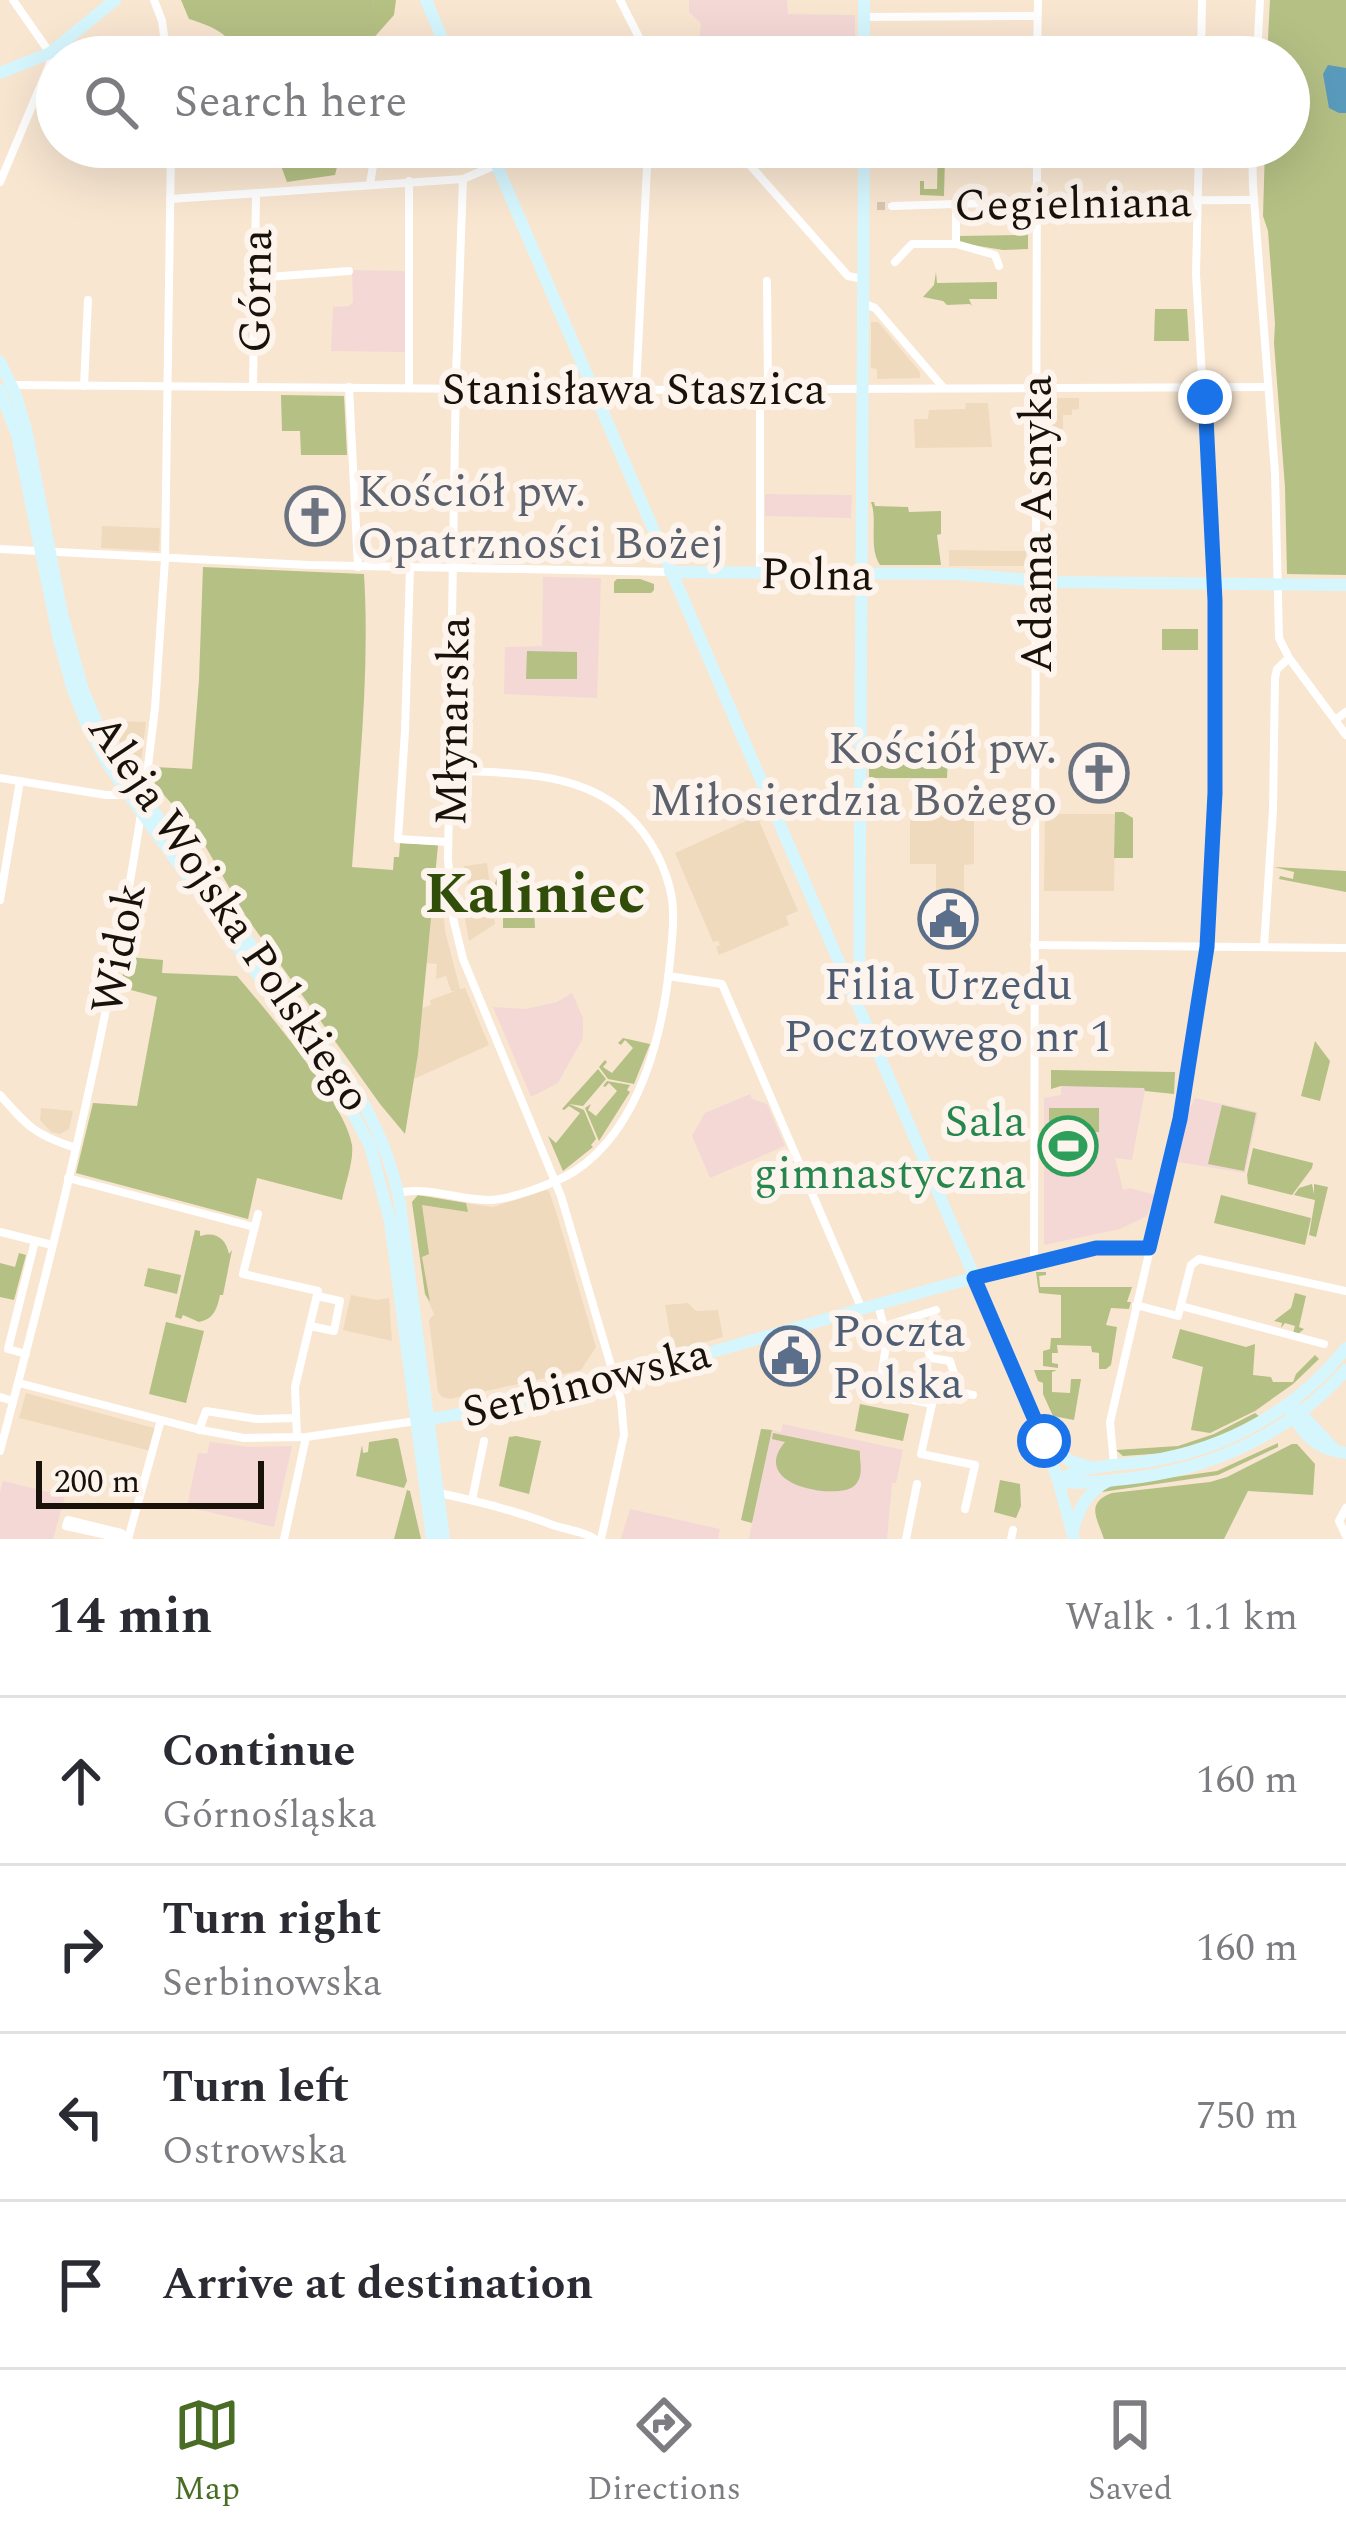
<!DOCTYPE html>
<meta charset="utf-8">
<style>
:root{--surface:#fff;--page:#f2f2f3;--text:#2b2b33;--muted:#7c7c81;--line:#e1e1e2;--accent:#4a6d26}
body{margin:0;font-family:Spectral,serif;background:var(--page);color:var(--text)}
.scale{position:absolute;left:36px;bottom:30px;width:228px;box-sizing:border-box;padding-left:12px;border:6px solid #18120b;border-top:0;font-size:33px;line-height:42px;white-space:nowrap;color:#18120b;-webkit-text-stroke:9px #fdf5ed;paint-order:stroke}
.stop{position:absolute;width:36px;height:36px;margin:-27px;border:9px solid #1a73e8;border-radius:50%;background:#fff}
.stop.end{background:#1a73e8;border-color:#fff;box-shadow:0 3px 12px #0008}
.list{margin:0;padding:0;list-style:none}
h2{display:flex;justify-content:space-between;align-items:center;height:156px;margin:0;padding:0 48px;font-size:51px}
h2 small{font-size:39px;font-weight:400;color:var(--muted)}
.list li{display:grid;grid-template-columns:78px 1fr auto;gap:36px;align-items:center;box-sizing:border-box;height:168px;padding:0 48px;border-top:3px solid var(--line)}
.list b{display:block;font-size:45px;white-space:nowrap}
.list p{margin:0;font-size:39px;white-space:nowrap;color:var(--muted)}
.list em{font-size:39px;font-style:normal;color:var(--muted)}
.icon{flex:none;width:66px;height:66px;fill:none;stroke:currentColor;stroke-width:2;stroke-linecap:round;stroke-linejoin:round}
.map{position:relative;flex:none;width:1346px;height:1539px;overflow:hidden}
.search{position:absolute;background:var(--surface);box-shadow:0 12px 48px #0002;left:36px;right:36px;top:36px;height:132px;display:flex;align-items:center;gap:30px;box-sizing:border-box;padding:0 42px;border-radius:66px;color:var(--muted);font-size:45px}
.sheet{height:828px;background:var(--surface)}
nav{display:flex;justify-content:space-around;align-items:center;box-sizing:border-box;height:168px;border-top:3px solid var(--line);background:var(--surface);font-size:33px;color:var(--muted)}
nav a{display:grid;justify-items:center;gap:6px}
nav .on{color:var(--accent)}
.map>svg:first-child{display:block}
.built{fill:#f0dabe}
.education{fill:#f3d8d6}
.green{fill:#b4c084}
.forest{fill:#b5c183}
.water{fill:#5a9bbd}
.lines{fill:none;stroke-linecap:round;stroke-linejoin:round}
.street-tunnel{stroke:#d6c6b3;stroke-width:8;stroke-dasharray:8 4;stroke-linecap:butt}
.street{stroke:#fff;stroke-width:8}
.secondary{stroke:#d6f6fe;stroke-width:12}
.route{stroke:#1a73e8;stroke-width:15}
.labels{text-anchor:middle;stroke-width:12;stroke-linejoin:round;paint-order:stroke}
.street-label{font-size:45px;fill:#18120b;stroke:#fdf5ed}
.worship-label{font-size:45px;fill:#5b616d;stroke:#fdf5ed;text-anchor:start}
.service-label{font-size:45px;fill:#4e5e75;stroke:#fdf5ed}
.leisure-label{font-size:45px;fill:#27864d;stroke:#fdf5ed;text-anchor:end}
.district-label{font-size:57px;font-weight:bold;fill:#304e09;stroke:#fdf5ed}
</style>
<div class="map">
<svg width="1346" height="1539" viewBox="0 0 1346 1539">
<rect width="100%" height="100%" fill="#f8e6d1"/>
<g class="built">
<path d="M698,50L855,51V57H707L698,53Z"/>
<path d="M871,322H878L920,372V378L877,379V369L871,368Z"/>
<path d="M1045,398H1079V409L1072,410V415H1063V429H1043Z"/>
<path d="M966,403H988L992,447L915,448L914,419H928L929,410L965,409Z"/>
<path d="M102,526L160,528L159,551L101,548Z"/>
<path d="M949,550L1026,551V564L1023,566H949Z"/>
<path d="M120,721L146,722L140,771L118,739Z"/>
<path d="M910,812H974V864L964,865V897H956L948,890H936V864H910Z"/>
<path d="M1045,814H1115L1114,891H1044Z"/>
<path d="M757,816L798,911L786,916L789,925L719,955L716,947L720,945L718,941L713,942L675,853Z"/>
<path d="M487,863L495,924L469,941L462,902L471,900L464,866Z"/>
<path d="M442,894L445,931L460,989L465,988L489,1045L414,1079L422,1008L431,1005L430,1000L455,991H451L446,976L436,979L437,964L426,963L433,896Z"/>
<path d="M41,1108L73,1111L69,1129L60,1134L51,1132L40,1120Z"/>
<path d="M546,1190L549,1191L558,1218L596,1347L581,1370L450,1399L442,1397L438,1392L429,1320L434,1314L425,1294L412,1202L417,1196L493,1207Z"/>
<path d="M351,1295L377,1300L389,1298L392,1341L343,1330Z"/>
<path d="M688,1303L696,1311L718,1310L723,1337L673,1351L665,1305Z"/>
<path d="M26,1393L161,1430L155,1452L19,1418Z"/>
</g>
<g class="education">
<path d="M689,0H787L788,14L855,15V51L698,50L701,23L689,12Z"/>
<path d="M352,270L405,271V352L331,351L333,307L349,306L353,302Z"/>
<path d="M765,494L852,495L851,518L765,516Z"/>
<path d="M543,577L601,578L597,698L504,694L505,647L542,646Z"/>
<path d="M572,993L583,1018V1038L558,1083L531,1097L493,1007L525,1009L557,1002Z"/>
<path d="M1061,1085H1146L1132,1160L1115,1158L1123,1190L1130,1188L1155,1195L1147,1216L1120,1229L1044,1245V1098L1061,1095Z"/>
<path d="M750,1094L752,1099L767,1104L785,1146L710,1178L692,1136L705,1113Z"/>
<path d="M1195,1098L1258,1112L1245,1173L1178,1162L1188,1112Z"/>
<path d="M783,1424L903,1450L896,1483H892L887,1539H749L772,1430L781,1432Z"/>
<path d="M210,1442L250,1447L292,1446L274,1527L187,1507L198,1453L207,1454Z"/>
<path d="M3,1481L65,1496L53,1539H0V1493Z"/>
<path d="M630,1509L720,1529L718,1539H621Z"/>
</g>
<g class="green">
<path d="M181,0H374L373,30L366,57H240C231,34 212,26 189,19Z"/>
<path d="M1270,0H1346V575L1287,574L1285,487L1274,343L1275,323L1268,231L1263,216L1265,147H1289V57H1267Z"/>
<path d="M274,147H342L335,175L287,182Z"/>
<path d="M938,147L956,148V156H945L944,196L920,195V181H924V189H937Z"/>
<path d="M1015,215H1028V249L1003,250L960,243V236L1022,235V224H1016Z"/>
<path d="M936,272L937,283L997,282V299H969L972,306L970,304L947,305L943,301L923,297L934,285Z"/>
<path d="M1155,309H1187L1189,341H1154Z"/>
<path d="M281,395L344,396L347,455H301L300,431H282Z"/>
<path d="M871,502H874L875,506L908,507L909,512L941,511V534L937,535L941,565H880C868,547 878,521 871,502Z"/>
<path d="M203,567L364,574C370,672 359,769 352,867L393,870L394,857H399L400,843L438,845L418,1054L405,1134L380,1104L247,918L197,832L155,785V767L192,769L199,680Z"/>
<path d="M617,579H640L654,584V590L651,593H614V582Z"/>
<rect x="1162" y="629" width="36" height="21"/>
<path d="M527,651L577,652V679H526Z"/>
<path d="M1115,812H1123L1133,818V858H1114Z"/>
<path d="M1274,867L1346,871V892L1279,879L1280,876L1293,879L1294,872Z"/>
<circle cx="510" cy="886" r="15"/>
<path d="M534,910L535,928H503V911Z"/>
<path d="M127,957L163,960L162,973L237,976C266,1010 346,1104 352,1145C354,1161 345,1184 342,1200L257,1178L248,1219L76,1173L93,1103L137,1106L157,997L120,987Z"/>
<path d="M623,1038L650,1044L634,1084L608,1079L599,1067L605,1060L607,1062L603,1067L612,1073L633,1048L625,1040L621,1045L618,1043Z"/>
<path d="M1315,1041L1330,1061L1320,1101L1301,1096Z"/>
<path d="M598,1069L606,1079L583,1106L569,1104L584,1110L596,1139L591,1145L593,1147L563,1171L548,1136L556,1143L580,1113L569,1106L564,1110L562,1109Z"/>
<path d="M1051,1070L1175,1072L1174,1094L1145,1091L1144,1088L1061,1086L1051,1089Z"/>
<path d="M607,1081L630,1085L627,1090L630,1092L599,1141L585,1108L591,1104L588,1110L596,1116L617,1091L609,1083L605,1087L603,1086Z"/>
<path d="M1222,1105L1256,1113L1244,1171L1208,1164Z"/>
<path d="M1049,1108H1099V1132L1049,1133Z"/>
<path d="M1253,1148L1313,1163L1312,1168L1292,1195L1248,1184L1247,1175Z"/>
<path d="M1312,1184L1314,1194V1184L1328,1187L1316,1237L1309,1235L1315,1200L1294,1195L1299,1188Z"/>
<path d="M418,1195L466,1203L468,1212L422,1205L429,1254L422,1257L430,1302L425,1294L412,1202Z"/>
<path d="M1221,1195L1311,1218L1305,1245L1214,1223Z"/>
<path d="M195,1230L200,1231V1236C215,1231 226,1238 229,1254L232,1250L223,1295H220C217,1309 214,1319 199,1322L183,1315L181,1319L175,1317Z"/>
<path d="M19,1253L26,1255L14,1300L0,1297V1263L15,1267Z"/>
<path d="M148,1268L181,1275L177,1294L144,1286Z"/>
<path d="M1036,1272H1046V1275L1039,1276L1040,1287H1132L1127,1302H1131L1129,1309L1111,1308L1106,1325L1117,1327L1111,1365L1106,1369H1099V1353L1092,1352L1091,1346L1057,1345L1058,1353H1052V1363L1058,1364V1368L1043,1366V1351L1050,1349L1051,1338H1061V1295L1039,1293Z"/>
<path d="M1295,1293L1306,1296L1299,1327L1304,1329L1298,1334L1293,1333L1295,1326L1285,1323L1281,1328L1282,1323L1274,1321L1291,1308Z"/>
<path d="M166,1322L204,1331L186,1403L149,1394Z"/>
<path d="M1180,1329L1246,1347L1255,1344L1253,1375L1271,1377L1273,1382H1293L1296,1374L1315,1355L1319,1359L1293,1384L1255,1411L1210,1433L1191,1430L1203,1367L1172,1358Z"/>
<path d="M1034,1370H1057L1052,1372V1392L1070,1393L1071,1379H1081L1074,1420L1053,1416L1043,1394V1383L1038,1381Z"/>
<path d="M860,1404L909,1414L903,1441L855,1431Z"/>
<path d="M1255,1413L1260,1417L1249,1424L1179,1452L1123,1456L1116,1450L1178,1446L1214,1434Z"/>
<path d="M761,1429L772,1430L752,1523L741,1520Z"/>
<path d="M773,1433L860,1451C859,1462 865,1476 854,1486C840,1500 747,1487 785,1442L772,1439Z"/>
<path d="M516,1436L541,1441L529,1494L499,1486L509,1437Z"/>
<path d="M395,1438L398,1439L407,1481L404,1488L356,1476L362,1445L363,1453L368,1452L369,1442Z"/>
<path d="M1278,1443V1447L1218,1475L1102,1492L1103,1487L1217,1471Z"/>
<path d="M1292,1444H1297L1315,1464L1313,1495L1248,1491L1224,1539H1104C1097,1518 1085,1503 1112,1493L1210,1482L1227,1477Z"/>
<path d="M1000,1480L1020,1484L1021,1506L1016,1518L994,1512Z"/>
<path d="M407,1490L410,1491L421,1539H394Z"/>
</g>
<g class="forest">
<path d="M374,0H396L394,15L370,42Z"/>
<path d="M869,753L948,757L947,778H869Z"/>
</g>
<path class="water" d="M1328,65L1346,68V113H1339L1329,108L1323,74Z"/>
<g class="lines">
<path class="street-tunnel" d="M877,206H892"/>
<g class="street">
<path d="M154,0L162,21L167,57"/>
<path d="M620,0L649,57"/>
<path d="M864,17L1037,16"/>
<path d="M391,57L394,43"/>
<path d="M1037,57L1038,0"/>
<path d="M1201,57L1202,0"/>
<path d="M1257,57L1260,0"/>
<path d="M734,147L848,276L863,279"/>
<path d="M1252,147L1253,186L1275,473L1279,638L1289,658L1346,735"/>
<path d="M463,179L456,376L448,859L453,918L463,959L561,1196L621,1400L624,1435L601,1539"/>
<path d="M409,181V388"/>
<path d="M0,182L51,61L50,53L13,0"/>
<path d="M370,184L376,147"/>
<path d="M170,199L463,179L496,165"/>
<path d="M892,206L1046,201L1254,200"/>
<path d="M956,244L995,255L999,266"/>
<path d="M895,262L912,244H956V204"/>
<path d="M255,278L349,271"/>
<path d="M767,281L768,389"/>
<path d="M863,303L875,308L942,386"/>
<path d="M12,385L608,390L1268,387"/>
<path d="M84,386L88,300"/>
<path d="M253,387L256,195"/>
<path d="M349,387L358,567"/>
<path d="M636,389L648,147"/>
<path d="M0,549L309,565L670,572"/>
<path d="M410,568L405,731L398,839L448,842"/>
<path d="M760,573V389"/>
<path d="M1335,720L1346,712"/>
<path d="M0,778L106,795H129"/>
<path d="M144,799L155,708L165,559L171,147"/>
<path d="M0,900L20,781"/>
<path d="M1034,945L1346,948"/>
<path d="M1264,947L1273,810L1275,678L1277,669L1289,658"/>
<path d="M668,976L722,984L861,1307"/>
<path d="M0,1095C28,1127 35,1135 76,1148"/>
<path d="M68,1178L254,1227"/>
<path d="M398,1193C429,1186 458,1200 488,1200C510,1200 556,1183 575,1171C640,1128 663,1034 670,961C672,937 676,913 670,889C662,856 643,826 617,806C569,770 506,774 450,770"/>
<path d="M258,1214L243,1274L318,1291L295,1387L297,1437"/>
<path d="M0,1232L52,1245"/>
<path d="M1034,1261L1037,147"/>
<path d="M975,1278C1033,1262 1088,1244 1149,1248"/>
<path d="M878,1305L887,1338L879,1393L932,1404L921,1454L975,1465L965,1509"/>
<path d="M1136,1305L1178,1316L1191,1265L1199,1259L1346,1291"/>
<path d="M1181,1306L1324,1344"/>
<path d="M914,1317L931,1358L950,1361L960,1392"/>
<path d="M310,1326L334,1331L340,1301L317,1296"/>
<path d="M885,1326L936,1310"/>
<path d="M26,1354L8,1349L35,1241"/>
<path d="M19,1383L196,1429L244,1438L306,1437L416,1421"/>
<path d="M0,1397L13,1401"/>
<path d="M932,1404L935,1388L973,1395"/>
<path d="M199,1430L206,1411L257,1419L296,1418"/>
<path d="M0,1451C56,1241 108,1029 141,814"/>
<path d="M1114,1465L1110,1422L1180,1119L1206,947L1215,793V600L1196,274L1199,147"/>
<path d="M439,1493C477,1501 514,1510 550,1524C565,1530 581,1530 595,1539"/>
<path d="M472,1500L484,1441"/>
<path d="M1346,1508L1339,1521L1346,1536"/>
<path d="M125,1537L120,1538L66,1526L68,1520L121,1533L128,1538"/>
<path d="M128,1539L161,1420"/>
<path d="M284,1539L306,1437"/>
<path d="M906,1539L917,1484"/>
<path d="M1011,1539L1013,1530"/>
</g>
<g class="secondary">
<path d="M426,0L450,57"/>
<path d="M864,57V0"/>
<path d="M0,73L50,53L115,0"/>
<path d="M489,147L1035,1418L1058,1480L1074,1539"/>
<path d="M0,362L15,393L26,429L62,614L83,690L100,730L144,798L353,1086C376,1123 392,1161 400,1204L444,1539"/>
<path d="M0,390L17,435L59,640L73,690L87,725L107,763L142,813L341,1091L370,1146L390,1221L432,1539"/>
<path d="M670,572L957,574L1054,582L1346,585"/>
<path d="M859,1003L864,147"/>
<path d="M1295,1407L1334,1449"/>
<path d="M1291,1410C1302,1436 1318,1450 1346,1453"/>
<path d="M424,1420C611,1390 791,1325 974,1278"/>
<path d="M1046,1443L1070,1461L1090,1467"/>
<path d="M1058,1480C1086,1464 1118,1466 1149,1461C1226,1449 1297,1410 1346,1348"/>
<path d="M1059,1481C1080,1485 1104,1481 1125,1479C1210,1470 1288,1435 1346,1370"/>
<path d="M1073,1531C1078,1509 1087,1492 1108,1481"/>
</g>
</g>
<g class="lines">
<path class="route" d="M1044,1441L974,1278L1096,1248H1149L1180,1119L1207,947L1215,793V601L1205,397"/>
</g>
<defs>
<g id="church-ring" transform="scale(3)"><circle r="9.5" fill="#fdf5ed" stroke="#6b7280" stroke-width="1.5"/><path d="M-1.2-6h2.4v3.5h3.3v2.4h-3.3V6h-2.4V-.1h-3.3v-2.4h3.3Z" fill="#6b7280"/></g>
<g id="civic-ring" transform="scale(3)"><circle r="9.5" fill="#fdf5ed" stroke="#5c6f8a" stroke-width="1.5"/><path d="M-.6-6.5H3V-4.5H.6V-3L4-1V1h2V6H-6V1h2V-1L-.6-3ZM-1.2 2.5V6h2.4V2.5Z" fill="#5c6f8a"/></g>
<g id="stadium-ring" transform="scale(3)"><circle r="9.5" fill="#fdf5ed" stroke="#2e9e5b" stroke-width="1.5"/><path d="M0-5a6.5 5 0 1 0 0 10a6.5 5 0 1 0 0-10ZM-3.5-1.8h7v3.6h-7Z" fill="#2e9e5b"/></g>
</defs>
<g fill-rule="evenodd">
<use href="#church-ring" x="315" y="516"/>
<use href="#church-ring" x="1099" y="773"/>
<use href="#civic-ring" x="948" y="919"/>
<use href="#stadium-ring" x="1068" y="1146"/>
<use href="#civic-ring" x="790" y="1356"/>
</g>
<g class="labels">
<g class="street-label">
<text transform="translate(1073 202) rotate(-1)" y="16">Cegielniana</text>
<text transform="translate(254 291) rotate(-89)" y="16">Górna</text>
<text x="634" y="404">Stanisława Staszica</text>
<text transform="translate(1035 524) rotate(-90)" y="16">Adama Asnyka</text>
<text transform="translate(817 573) rotate(1)" y="16">Polna</text>
<text transform="translate(451 721) rotate(-89)" y="16">Młynarska</text>
<text transform="translate(231 912) rotate(56)" y="16">Aleja Wojska Polskiego</text>
<text transform="translate(117 948) rotate(-79)" y="16">Widok</text>
<text transform="translate(586 1381) rotate(-14)" y="16">Serbinowska</text>
</g>
<g class="worship-label">
<text x="357" y="506">Kościół pw.<tspan x="357" dy="52">Opatrzności Bożej</tspan></text>
<text x="1057" y="763" text-anchor="end">Kościół pw.<tspan x="1057" dy="52">Miłosierdzia Bożego</tspan></text>
</g>
<g class="service-label">
<text x="948" y="999">Filia Urzędu<tspan x="948" dy="52">Pocztowego nr 1</tspan></text>
<text x="832" y="1346" text-anchor="start">Poczta<tspan x="832" dy="52">Polska</tspan></text>
</g>
<g class="leisure-label">
<text x="1026" y="1136">Sala<tspan x="1026" dy="52">gimnastyczna</tspan></text>
</g>
<g class="district-label">
<text x="535" y="912">Kaliniec</text>
</g>
</g>
</svg>
<div class="scale">200 m</div>
<div class="stop" style="left:1044px;top:1441px"></div>
<div class="stop end" style="left:1205px;top:397px"></div>
<div class="search"><svg class="icon" aria-label="search" viewBox="0 0 24 24"><circle cx="10" cy="10" r="6"/><path d="M15 15l6 6"/></svg>Search here</div>
</div>
<section class="sheet">
<h2>14 min<small>Walk · 1.1 km</small></h2>
<ul class="list">
<li><svg class="icon" aria-label="ahead" viewBox="0 0 24 24"><path d="M12 20V5M6 11l6-6 6 6"/></svg><div><b>Continue</b><p>Górnośląska</p></div><em>160 m</em></li>
<li><svg class="icon" aria-label="right" viewBox="0 0 24 24"><path d="M7 20v-9h11M14 6l5 5-5 5"/></svg><div><b>Turn right</b><p>Serbinowska</p></div><em>160 m</em></li>
<li><svg class="icon" aria-label="left" viewBox="0 0 24 24"><path d="M17 20v-9H6M10 6l-5 5 5 5"/></svg><div><b>Turn left</b><p>Ostrowska</p></div><em>750 m</em></li>
<li><svg class="icon" aria-label="arrive" viewBox="0 0 24 24"><path d="M6 21V4h12l-3 4 3 4H6"/></svg><div><b>Arrive at destination</b></div></li>
</ul>
</section>
<nav>
<a class="on"><svg class="icon" aria-label="map" viewBox="0 0 24 24"><path d="M3 6l6-2 6 2 6-2v14l-6 2-6-2-6 2zM9 4v14M15 6v14"/></svg>Map</a>
<a><svg class="icon" aria-label="directions" viewBox="0 0 24 24"><path d="M12 3l9 9-9 9-9-9zM9 14v-3h6M13 9l2 2-2 2"/></svg>Directions</a>
<a><svg class="icon" aria-label="saved" viewBox="0 0 24 24"><path d="M7 4h10v16l-5-4-5 4z"/></svg>Saved</a>
</nav>
